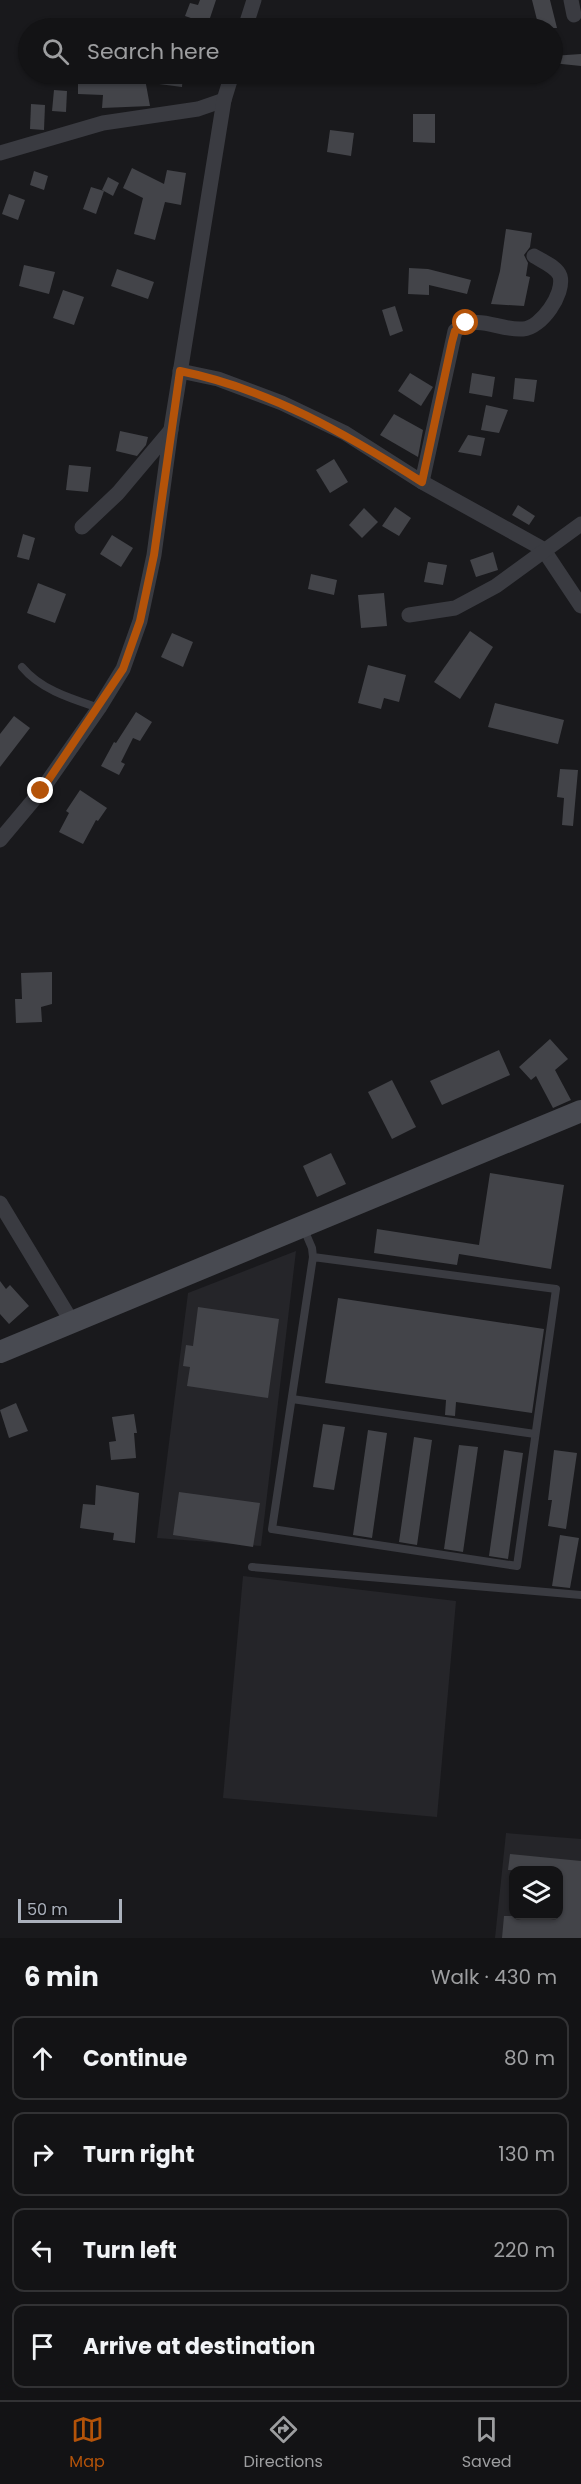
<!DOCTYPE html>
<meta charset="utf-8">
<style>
:root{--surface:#131315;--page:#1c1c1e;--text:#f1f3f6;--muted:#9d9ea0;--line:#323234;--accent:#b45309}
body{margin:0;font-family:Poppins,sans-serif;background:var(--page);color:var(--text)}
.controls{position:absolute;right:18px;bottom:18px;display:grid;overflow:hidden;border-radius:12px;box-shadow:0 2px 4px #0004}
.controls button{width:54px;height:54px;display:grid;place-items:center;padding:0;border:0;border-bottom:2px solid var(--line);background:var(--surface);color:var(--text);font:30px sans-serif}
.scale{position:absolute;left:18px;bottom:15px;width:104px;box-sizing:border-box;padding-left:6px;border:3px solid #abb1bc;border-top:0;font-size:16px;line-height:21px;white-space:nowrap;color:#abb1bc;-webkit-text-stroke:4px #141417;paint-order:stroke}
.stop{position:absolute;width:18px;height:18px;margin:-14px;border:4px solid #b45309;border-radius:50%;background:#fff}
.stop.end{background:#b45309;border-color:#fff;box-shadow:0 2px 6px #0008}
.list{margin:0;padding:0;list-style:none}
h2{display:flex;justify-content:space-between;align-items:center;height:78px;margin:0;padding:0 24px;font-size:26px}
h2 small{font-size:20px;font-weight:400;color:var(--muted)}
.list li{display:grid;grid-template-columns:39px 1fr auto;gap:18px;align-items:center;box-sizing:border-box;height:84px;margin:0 12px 12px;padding:0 12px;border:2px solid var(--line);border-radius:12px}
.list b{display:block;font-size:22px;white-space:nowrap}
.list em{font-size:20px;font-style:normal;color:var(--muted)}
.icon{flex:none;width:33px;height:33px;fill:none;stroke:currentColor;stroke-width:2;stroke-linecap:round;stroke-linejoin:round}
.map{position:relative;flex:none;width:581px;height:1938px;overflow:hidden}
.search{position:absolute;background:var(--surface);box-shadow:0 2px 4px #0004;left:18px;right:18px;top:18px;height:66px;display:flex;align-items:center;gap:15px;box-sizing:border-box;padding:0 21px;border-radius:33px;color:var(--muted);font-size:22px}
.sheet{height:462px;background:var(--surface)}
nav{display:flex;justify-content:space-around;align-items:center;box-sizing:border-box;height:84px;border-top:2px solid var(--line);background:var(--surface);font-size:16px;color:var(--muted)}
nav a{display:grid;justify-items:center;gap:3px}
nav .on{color:var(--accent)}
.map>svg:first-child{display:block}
.built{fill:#252529;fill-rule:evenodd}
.building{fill:#434449}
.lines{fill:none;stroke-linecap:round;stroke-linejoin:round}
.lane{stroke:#3a3b41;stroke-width:8}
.street{stroke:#3a3b41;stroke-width:15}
.secondary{stroke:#484a51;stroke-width:22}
.route{stroke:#b45309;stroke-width:8}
</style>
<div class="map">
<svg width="581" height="1938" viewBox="0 0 581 1938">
<rect width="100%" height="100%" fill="#19191c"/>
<g class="built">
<path d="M296,1251L261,1546L157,1538L188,1293Z"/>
<path d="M243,1576L456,1601L437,1817L223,1798Z"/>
<path d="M506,1833L581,1839V1938H495ZM514,1870H558V1916H514Z"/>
</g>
<g class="building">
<path d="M200,0H216L208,24L185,16L190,3L198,5Z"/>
<path d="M532,0H550L557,28H539Z"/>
<path d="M581,54V66L552,63V56Z"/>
<path d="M78,74L122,77V83L145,79L150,106L102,108L103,95L78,94Z"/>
<path d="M160,74H183L182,87L159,84Z"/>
<path d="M54,90L67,91L66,112L52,111Z"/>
<path d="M31,104L45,105L44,130L30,129Z"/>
<path d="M413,114H435V143L413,142Z"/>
<path d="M330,130L354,133L351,156L327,152Z"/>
<path d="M132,168L164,184L167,170L186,173L181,205L165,202L155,240L134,234L143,198L123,188Z"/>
<path d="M34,171L48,176L44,190L30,185Z"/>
<path d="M108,177L119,183L113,196L102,190Z"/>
<path d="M91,187L104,191L96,214L83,209Z"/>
<path d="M9,194L25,200L18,220L2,214Z"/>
<path d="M506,229L532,233L530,247L524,255L528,263L526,276L530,277L524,306L491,304L500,271Z"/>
<path d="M24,265L55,272L49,294L19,286Z"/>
<path d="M409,268L428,269L471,280L467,294L429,285V295L408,294Z"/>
<path d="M117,269L154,282L148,299L111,286Z"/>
<path d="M63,290L84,297L74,325L53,318Z"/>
<path d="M395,306L403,331L390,336L382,310Z"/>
<path d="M410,373L433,387L421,406L398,391Z"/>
<path d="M472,373L495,377L492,397L469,393Z"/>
<path d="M515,378L537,380L534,402L513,399Z"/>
<path d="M486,405L508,410L499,433L481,430Z"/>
<path d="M394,414L423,430L418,457L380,435Z"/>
<path d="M120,431L148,437L146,445L137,456L116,451Z"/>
<path d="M468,435L485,438L481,456L458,452Z"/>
<path d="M334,459L348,482L330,493L316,470Z"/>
<path d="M69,465L91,467L88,492L66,490Z"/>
<path d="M518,505L535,516L529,525L512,515Z"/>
<path d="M395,507L411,518L399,536L382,526Z"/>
<path d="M364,508L378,522L362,538L349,525Z"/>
<path d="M23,534L35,538L29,560L17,557Z"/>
<path d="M112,535L133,548L121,567L100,554Z"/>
<path d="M493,552L498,570L476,577L470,560Z"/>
<path d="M428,562L447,565L443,585L424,582Z"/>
<path d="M311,574L337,580L334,595L308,589Z"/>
<path d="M38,583L66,594L55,623L27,613Z"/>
<path d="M384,593L387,626L361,628L358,595Z"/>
<path d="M470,631L493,647L460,699L434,682Z"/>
<path d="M172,633L193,642L183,667L161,657Z"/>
<path d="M368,665L406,675L399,702L384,698L381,709L358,703Z"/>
<path d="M495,703L564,720L558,744L488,727Z"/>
<path d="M136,712L152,722L140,741L133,738L121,762L125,764L119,775L101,766L114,742L116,743Z"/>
<path d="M14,716L30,728L0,767V734Z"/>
<path d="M560,769L578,770L573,826L562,825L564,798L557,797Z"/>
<path d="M80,790L107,808L98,821L96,820L83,844L59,832L69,813L66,811Z"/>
<path d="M52,972V1004L41,1007L42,1022L16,1023L15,999H22L21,973Z"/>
<path d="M550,1039L568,1059L555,1070L571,1100L553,1108L536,1076L531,1080L519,1067Z"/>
<path d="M499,1050L510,1075L442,1105L430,1081Z"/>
<path d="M392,1080L416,1127L392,1139L368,1092Z"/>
<path d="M331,1153L346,1184L317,1197L303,1166Z"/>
<path d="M490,1173L564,1185L551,1269L459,1254L457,1265L374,1253L377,1229L479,1245Z"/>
<path d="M0,1281L6,1289L10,1285L29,1306L9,1324L0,1314Z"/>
<path d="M338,1298L544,1329L532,1413L456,1402L455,1416L445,1415L446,1400L325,1383Z"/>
<path d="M198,1307L279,1319L268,1398L187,1386L190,1367L183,1366L186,1345L193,1346Z"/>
<path d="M16,1403L28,1431L9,1438L0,1410Z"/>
<path d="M134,1414L137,1433H134L136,1458L111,1460L109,1442L116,1441L112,1417Z"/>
<path d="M323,1424L345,1427L334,1490L313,1487Z"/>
<path d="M368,1430L387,1433L372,1538L353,1535Z"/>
<path d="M414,1437L432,1440L417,1545L399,1542Z"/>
<path d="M459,1445L478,1447L463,1552L444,1549Z"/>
<path d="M504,1450L523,1453L508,1559L489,1556Z"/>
<path d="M554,1450L577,1453L566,1529L548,1526L552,1500H548Z"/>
<path d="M96,1485L139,1493L135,1543L113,1540L114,1533L80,1528L83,1504L95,1505Z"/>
<path d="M179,1492L260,1503L253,1547L173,1535Z"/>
<path d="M560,1535L579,1538L570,1588L552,1586Z"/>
<path d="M510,1854L581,1861V1938H502L504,1916H558V1870H508Z"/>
</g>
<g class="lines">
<g class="lane">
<path d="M22,667C41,690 72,699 99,708"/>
<path d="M303,1227L312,1248L313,1257L272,1529L517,1566L556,1289L313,1257"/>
<path d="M292,1399L535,1434"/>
<path d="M252,1567L581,1595"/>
</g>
<g class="street">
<path d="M571,0L574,15"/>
<path d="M245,28L254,0"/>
<path d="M0,153L103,123L198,109L224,100"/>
<path d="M180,371L218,379L282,403L345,433L422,482L543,549L581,606"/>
<path d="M422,482L455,331C479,312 497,331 523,329C541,328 565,294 560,276C557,267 542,261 534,256"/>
<path d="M82,527L118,493L171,430"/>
<path d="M409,615L455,608L496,586L581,524"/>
<path d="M0,840L41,791L99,708L123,669L140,621L154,555L171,429L224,100L232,74"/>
<path d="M0,1203L72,1322"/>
</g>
<path class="secondary" d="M0,1352L581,1111"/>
</g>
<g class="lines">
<path class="route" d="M41,791L123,669L140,621L154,555L180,371C269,389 346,434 422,482L452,342L455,331L466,323"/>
</g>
</svg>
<div class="controls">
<button><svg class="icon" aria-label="layers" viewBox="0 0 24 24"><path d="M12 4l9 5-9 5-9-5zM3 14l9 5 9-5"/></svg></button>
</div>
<div class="scale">50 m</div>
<div class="stop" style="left:466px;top:323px"></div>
<div class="stop end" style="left:41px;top:791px"></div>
<div class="search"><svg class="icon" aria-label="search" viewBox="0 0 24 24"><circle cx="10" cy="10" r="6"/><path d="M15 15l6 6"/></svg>Search here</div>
</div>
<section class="sheet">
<h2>6 min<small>Walk · 430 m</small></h2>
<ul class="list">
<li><svg class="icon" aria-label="ahead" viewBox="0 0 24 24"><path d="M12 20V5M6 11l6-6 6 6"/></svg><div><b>Continue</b></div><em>80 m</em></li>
<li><svg class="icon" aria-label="right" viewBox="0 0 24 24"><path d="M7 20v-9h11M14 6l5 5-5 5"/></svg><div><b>Turn right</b></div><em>130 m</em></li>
<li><svg class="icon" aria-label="left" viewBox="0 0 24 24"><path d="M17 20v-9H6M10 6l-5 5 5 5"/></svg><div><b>Turn left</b></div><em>220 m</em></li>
<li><svg class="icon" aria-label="arrive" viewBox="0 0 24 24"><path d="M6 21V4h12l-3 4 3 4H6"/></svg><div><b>Arrive at destination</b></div></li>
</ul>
</section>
<nav>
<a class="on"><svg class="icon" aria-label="map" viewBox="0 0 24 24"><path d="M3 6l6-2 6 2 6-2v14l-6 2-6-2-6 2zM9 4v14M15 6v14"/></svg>Map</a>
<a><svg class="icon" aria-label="directions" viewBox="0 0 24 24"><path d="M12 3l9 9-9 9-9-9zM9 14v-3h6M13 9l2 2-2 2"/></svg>Directions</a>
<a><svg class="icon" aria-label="saved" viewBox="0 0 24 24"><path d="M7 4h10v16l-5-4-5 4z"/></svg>Saved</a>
</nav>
